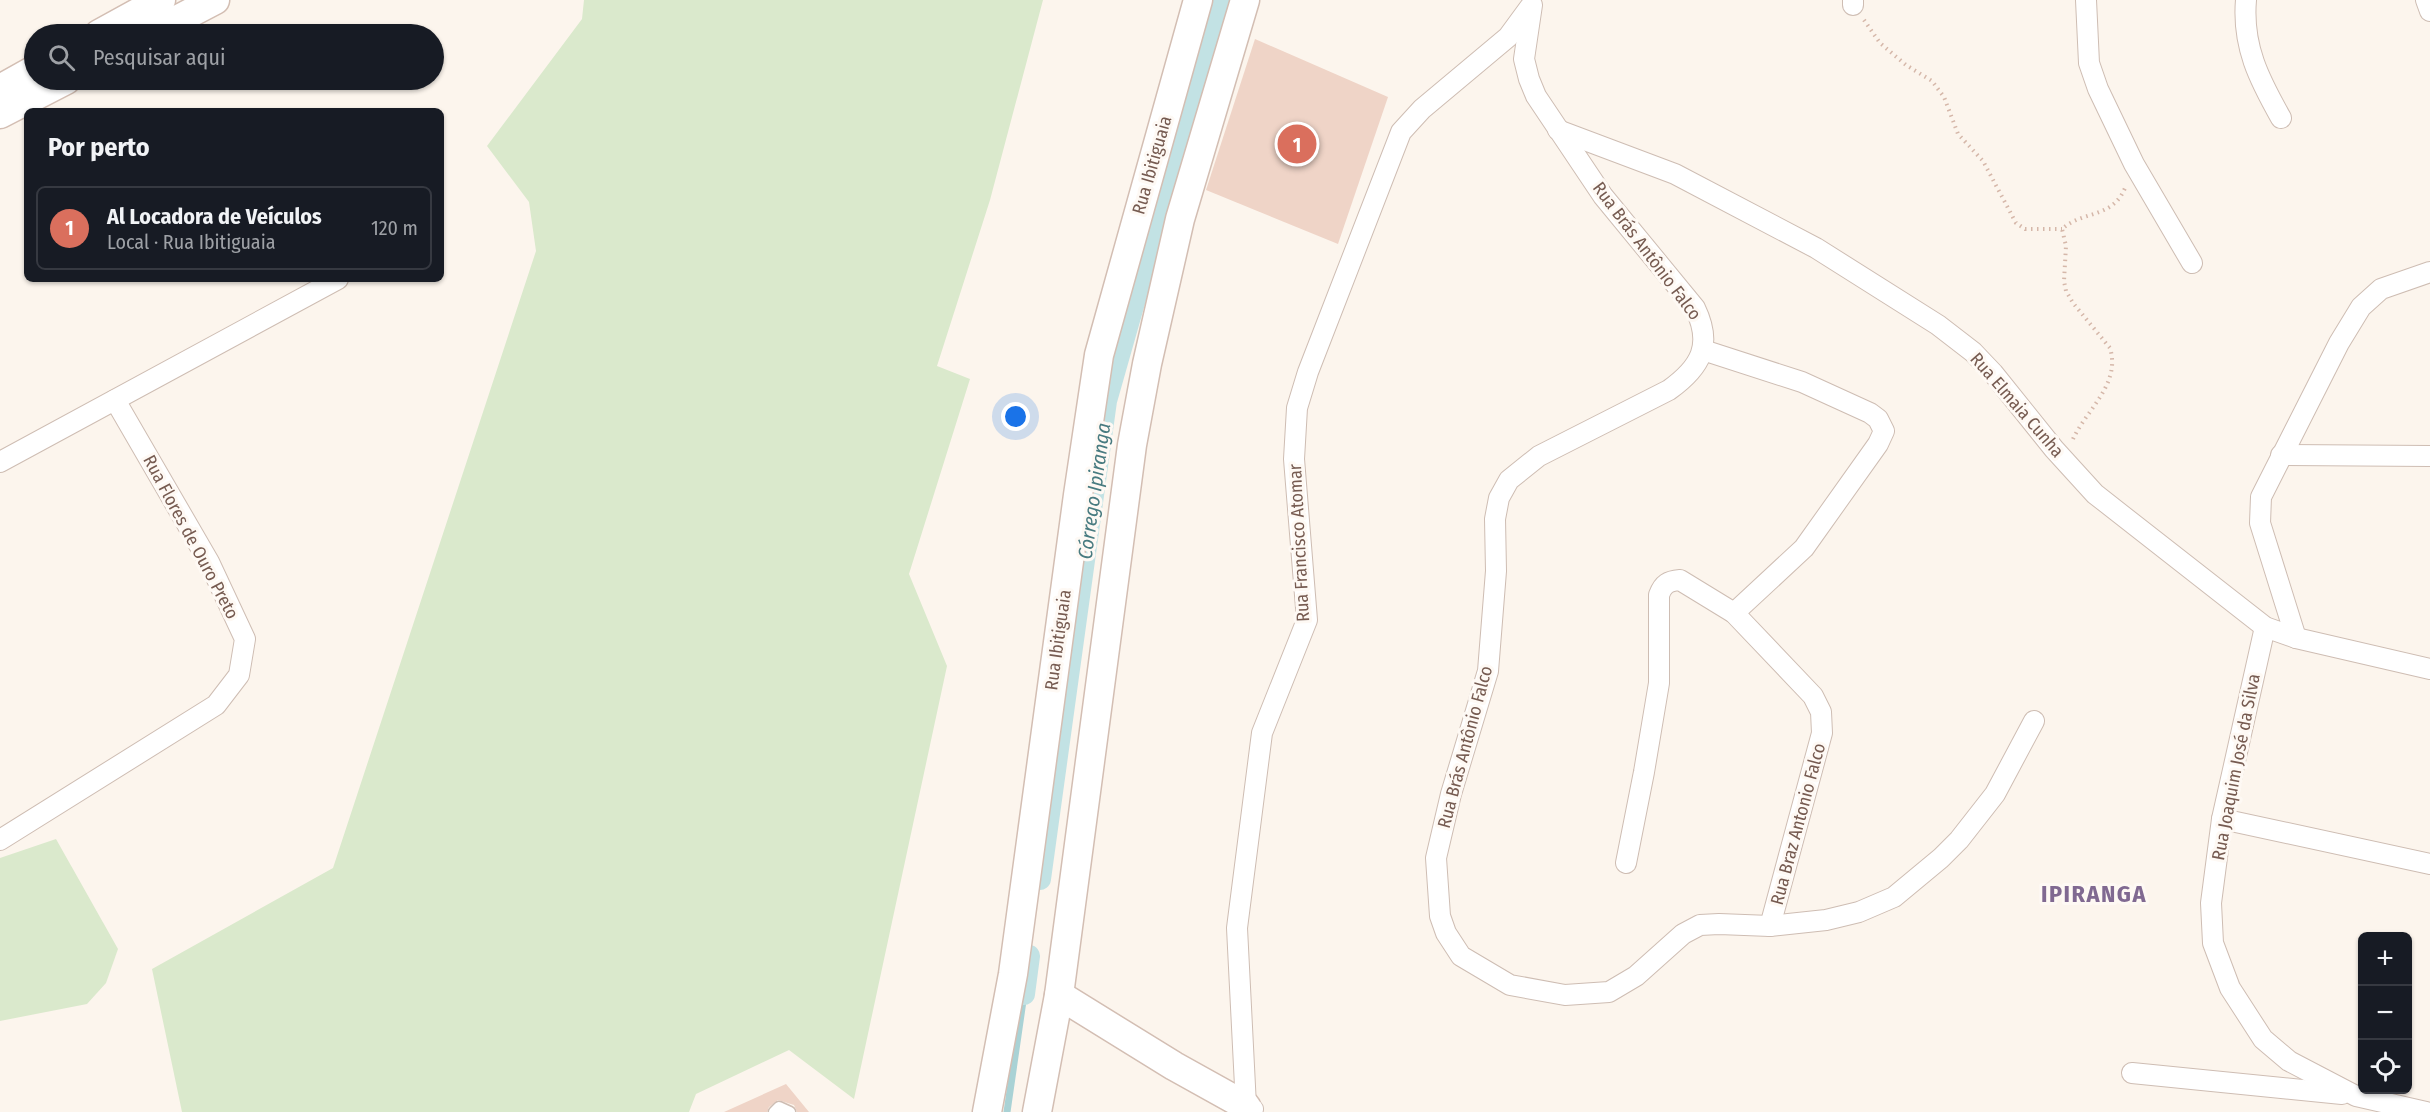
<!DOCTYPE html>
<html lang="pt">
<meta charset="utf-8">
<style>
:root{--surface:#171b24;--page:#242831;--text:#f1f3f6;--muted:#9ea1a6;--line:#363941;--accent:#da6f5d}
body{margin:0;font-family:"Fira Sans Condensed",sans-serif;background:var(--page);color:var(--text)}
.controls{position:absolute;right:18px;bottom:18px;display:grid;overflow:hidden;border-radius:9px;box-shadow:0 2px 4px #0004}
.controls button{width:54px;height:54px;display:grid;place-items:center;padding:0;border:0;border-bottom:2px solid var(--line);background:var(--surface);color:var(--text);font:30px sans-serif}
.you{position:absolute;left:1016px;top:417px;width:21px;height:21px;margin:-15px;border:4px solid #fff;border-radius:50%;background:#1a73e8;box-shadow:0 0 0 9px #1a73e833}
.badge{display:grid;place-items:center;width:39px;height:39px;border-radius:50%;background:var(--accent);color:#fff;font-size:20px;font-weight:700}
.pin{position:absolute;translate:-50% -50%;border:3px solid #fff;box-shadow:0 2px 6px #0006}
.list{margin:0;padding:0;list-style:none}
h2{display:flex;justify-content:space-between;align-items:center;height:78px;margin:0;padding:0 24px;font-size:26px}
h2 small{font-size:20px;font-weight:400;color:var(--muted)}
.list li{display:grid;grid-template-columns:39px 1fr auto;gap:18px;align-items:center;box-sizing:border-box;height:84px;margin:0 12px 12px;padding:0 12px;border:2px solid var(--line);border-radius:9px}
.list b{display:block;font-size:22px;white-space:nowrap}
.list p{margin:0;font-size:20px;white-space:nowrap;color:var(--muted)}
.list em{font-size:20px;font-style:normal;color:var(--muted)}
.icon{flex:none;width:33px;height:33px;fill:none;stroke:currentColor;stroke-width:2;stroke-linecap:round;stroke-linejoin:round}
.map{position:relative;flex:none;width:2430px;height:1112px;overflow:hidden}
.search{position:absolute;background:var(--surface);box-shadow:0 2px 4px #0004;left:24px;top:24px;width:420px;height:66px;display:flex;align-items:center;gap:15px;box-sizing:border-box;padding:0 21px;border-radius:33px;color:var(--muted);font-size:22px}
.panel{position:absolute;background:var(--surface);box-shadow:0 2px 4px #0004;left:24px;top:108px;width:420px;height:174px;border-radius:9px}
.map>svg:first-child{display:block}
.green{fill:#dae9cc}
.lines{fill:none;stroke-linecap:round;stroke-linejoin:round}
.stream{stroke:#a9d2d5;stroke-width:7}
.canal{stroke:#c2e2e4;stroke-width:22}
.building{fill:#efd4c7}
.lane-casing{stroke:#cebdb3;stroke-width:13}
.street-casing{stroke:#cebdb3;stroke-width:22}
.secondary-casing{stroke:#d3beb3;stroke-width:31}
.path{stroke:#d5b7a9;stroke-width:4;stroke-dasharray:1.5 4.5;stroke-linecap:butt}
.lane{stroke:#fff;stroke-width:10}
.street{stroke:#fff;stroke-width:20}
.secondary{stroke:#fff;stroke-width:28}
.labels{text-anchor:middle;stroke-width:6;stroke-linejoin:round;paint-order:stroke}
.street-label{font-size:18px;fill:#765b51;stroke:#fef9f4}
.water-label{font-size:20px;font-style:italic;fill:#487b80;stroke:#fef9f4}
.district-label{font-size:24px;font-weight:bold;letter-spacing:1.5px;fill:#806991;stroke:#fef9f4}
</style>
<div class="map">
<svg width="2430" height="1112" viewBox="0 0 2430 1112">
<rect width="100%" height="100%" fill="#fcf5ed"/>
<g class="green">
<path d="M584,0H1043L990,200L937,366L970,379L909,574L947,666L854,1099L789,1050L696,1094L689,1112H182L152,969L333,868L536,251L529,202L487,146L582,19Z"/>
<path d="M56,839L118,949L106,983L87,1004L0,1021V858Z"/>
</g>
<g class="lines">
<path class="stream" d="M1007,1112L1024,994"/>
<g class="canal">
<path d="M1040,879L1106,401L1220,0"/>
<path d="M1024,994L1029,956"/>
</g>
</g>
<g class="building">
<path d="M1255,39L1388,97L1338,244L1206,190Z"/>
<path d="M786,1084L809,1112H797L794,1105L778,1100L769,1107L767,1112H724Z"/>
</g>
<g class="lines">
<g class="lane-casing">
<path id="lane" d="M774,1112L779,1107L790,1112"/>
</g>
<g class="street-casing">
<g id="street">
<path d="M2086,0L2089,63L2098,89L2134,164L2192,263"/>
<path d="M2246,0C2242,46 2259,79 2281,118"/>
<path d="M2426,0L2430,11"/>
<path d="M1532,5L1524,59L1529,79L1536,96L1603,196L1695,308C1713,345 1701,367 1669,390L1539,456L1509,480L1499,498L1495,519L1496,571L1488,671L1451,794L1436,858L1440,916L1446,933L1461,956L1510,985L1565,995L1609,992L1636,976L1683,934L1700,925L1719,924L1770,926L1826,920L1859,912L1894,897L1941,858L1959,840L1995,794L2034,721"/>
<path d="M1853,5V0"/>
<path d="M1558,130L1675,174L1816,248L1938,325L1973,352L1993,373L2054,449L2095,494L2265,627L2296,638L2430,669"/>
<path d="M1703,350L1802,382L1870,413L1878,419L1884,431L1878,444L1804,548L1734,613"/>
<path d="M2281,455L2430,456"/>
<path d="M0,462L338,279"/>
<path d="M2265,627L2222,819L2211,903L2213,943L2230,988L2263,1039L2289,1061L2356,1096L2426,1112"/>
<path d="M2296,638L2260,523L2261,497L2339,343L2361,307L2381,289L2430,272"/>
<path d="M2222,819L2430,864"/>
<path d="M0,840L216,705L239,675L245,639L209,562L115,400"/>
<path d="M1626,863L1644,772L1659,683V595C1663,584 1668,581 1680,580L1734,613L1813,696L1821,712L1822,733L1770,926"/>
<path d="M2132,1073L2342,1094"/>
<path d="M1253,1109L1246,1106L1237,928L1262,733L1307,620L1294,459L1297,408L1308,372L1401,132L1422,109L1508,37L1530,7"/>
</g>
</g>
<g class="secondary-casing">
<g id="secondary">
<path d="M99,34L161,0"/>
<path d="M150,34L215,0"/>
<path d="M0,89L34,70"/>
<path d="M0,114L66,80"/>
<path d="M1059,995L1174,1066L1246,1106L1245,1112"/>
<path d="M987,1112L1013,974L1078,495L1099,355L1198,0"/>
<path d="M1037,1112L1059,995L1132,445L1147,364L1180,219L1245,0"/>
</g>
</g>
<g class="path">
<path d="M1864,20L1880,43L1906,65L1932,81L1944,97L1958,134L1983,161L2016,223L2025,229H2062"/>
<path d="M2073,439C2087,409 2121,384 2110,348L2073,303L2066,291L2064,281L2066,246L2062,229C2083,210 2112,219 2125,188"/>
</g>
<use href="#lane" class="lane"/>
<use href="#street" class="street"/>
<use href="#secondary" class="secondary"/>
</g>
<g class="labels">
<g class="street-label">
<text transform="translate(1152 165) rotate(-74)" y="6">Rua Ibitiguaia</text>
<text transform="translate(1647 251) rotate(53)" y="6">Rua Brás Antônio Falco</text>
<text transform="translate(2017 405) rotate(49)" y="6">Rua Elmaia Cunha</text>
<text transform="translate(191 537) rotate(62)" y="6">Rua Flores de Ouro Preto</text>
<text transform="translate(1299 543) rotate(-93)" y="6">Rua Francisco Atomar</text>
<text transform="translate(1058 640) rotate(-82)" y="6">Rua Ibitiguaia</text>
<text transform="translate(1465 747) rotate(-75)" y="6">Rua Brás Antônio Falco</text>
<text transform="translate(2236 767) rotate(-79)" y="6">Rua Joaquim José da Silva</text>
<text transform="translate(1798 824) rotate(-75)" y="6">Rua Braz Antonio Falco</text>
</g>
<g class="water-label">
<text transform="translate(1094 491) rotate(-82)" y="7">Córrego Ipiranga</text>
</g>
<g class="district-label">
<text x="2094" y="902">IPIRANGA</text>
</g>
</g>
</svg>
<div class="controls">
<button>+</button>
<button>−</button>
<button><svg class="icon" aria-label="locate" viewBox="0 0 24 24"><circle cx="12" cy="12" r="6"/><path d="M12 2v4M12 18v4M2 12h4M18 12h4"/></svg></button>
</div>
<div class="you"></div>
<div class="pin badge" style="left:1297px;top:144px">1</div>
<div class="search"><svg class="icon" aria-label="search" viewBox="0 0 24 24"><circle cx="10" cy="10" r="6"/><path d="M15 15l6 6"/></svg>Pesquisar aqui</div>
<section class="panel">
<h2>Por perto<small></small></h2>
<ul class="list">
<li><span class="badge">1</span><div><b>Al Locadora de Veículos</b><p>Local · Rua Ibitiguaia</p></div><em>120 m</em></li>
</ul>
</section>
</div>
